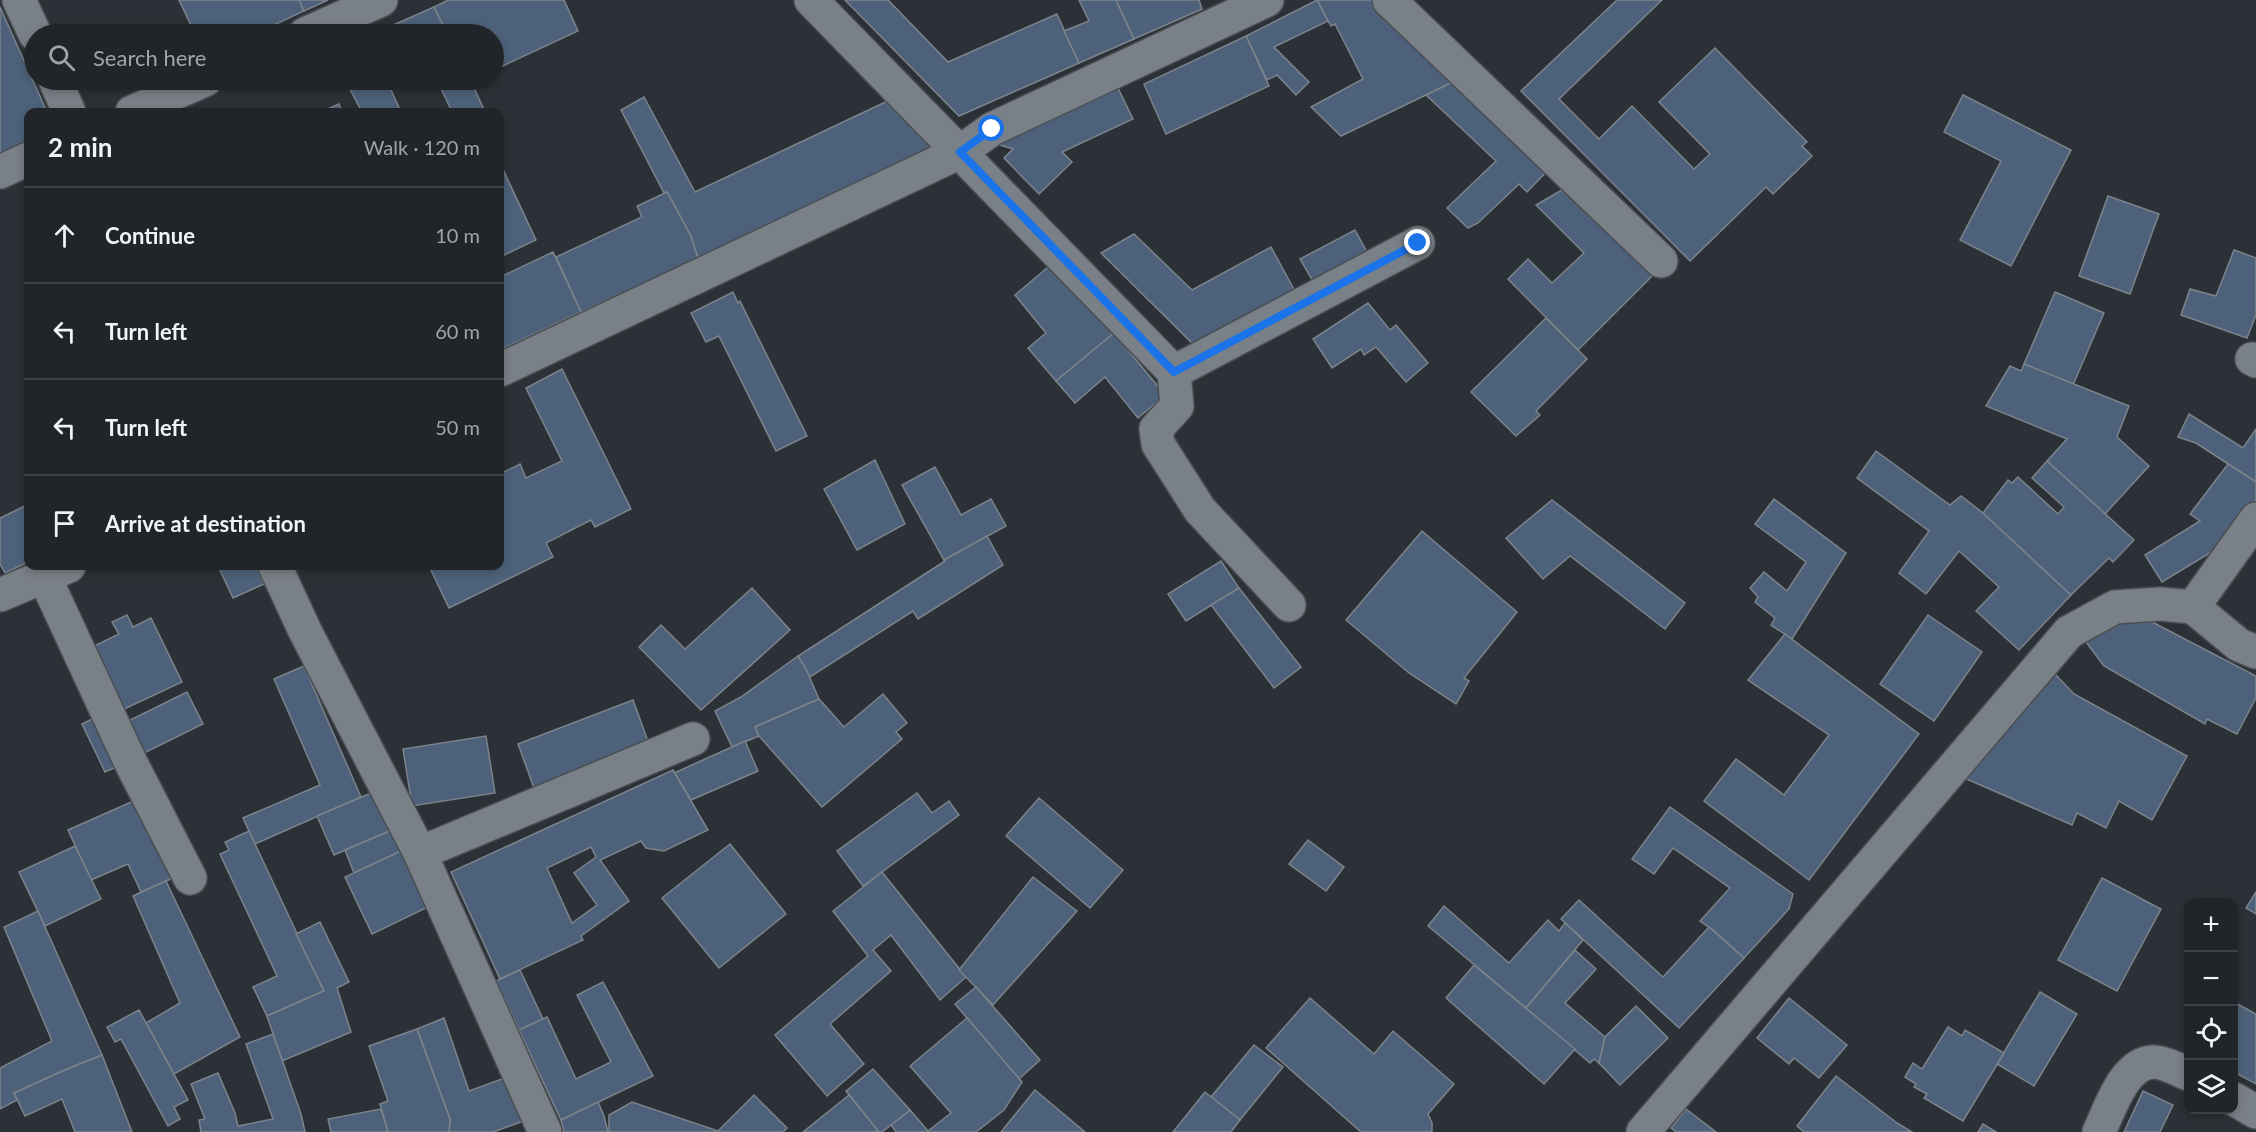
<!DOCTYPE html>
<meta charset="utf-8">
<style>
:root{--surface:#212529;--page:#292d31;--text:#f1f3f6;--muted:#a2a5a8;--line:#3e4246}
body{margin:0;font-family:Lato,sans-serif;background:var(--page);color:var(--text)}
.controls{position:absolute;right:18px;bottom:18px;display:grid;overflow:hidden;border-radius:12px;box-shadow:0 3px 9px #0003}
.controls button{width:54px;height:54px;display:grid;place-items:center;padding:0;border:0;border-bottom:2px solid var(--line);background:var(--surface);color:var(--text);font:30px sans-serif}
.stop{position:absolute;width:18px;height:18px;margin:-14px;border:4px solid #1a73e8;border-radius:50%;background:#fff}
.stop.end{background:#1a73e8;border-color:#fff;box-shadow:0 2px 6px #0008}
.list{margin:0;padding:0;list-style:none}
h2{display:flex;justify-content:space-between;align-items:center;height:78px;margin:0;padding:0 24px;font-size:26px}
h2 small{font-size:20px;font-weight:400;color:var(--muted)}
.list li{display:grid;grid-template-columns:39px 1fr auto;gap:18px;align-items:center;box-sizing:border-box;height:96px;padding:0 24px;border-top:2px solid var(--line)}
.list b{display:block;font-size:22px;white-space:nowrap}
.list em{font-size:20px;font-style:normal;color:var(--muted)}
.icon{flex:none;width:33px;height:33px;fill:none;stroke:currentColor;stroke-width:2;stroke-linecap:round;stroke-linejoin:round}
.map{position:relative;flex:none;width:2256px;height:1132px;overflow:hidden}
.search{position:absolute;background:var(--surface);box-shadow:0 3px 9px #0003;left:24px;top:24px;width:480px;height:66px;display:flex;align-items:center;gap:15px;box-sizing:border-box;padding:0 21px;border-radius:33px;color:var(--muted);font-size:22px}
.panel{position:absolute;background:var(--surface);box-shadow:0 3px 9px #0003;left:24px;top:108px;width:480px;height:462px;border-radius:12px}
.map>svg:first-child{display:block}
.building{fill:#4d627a;stroke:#7d838b;stroke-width:1.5;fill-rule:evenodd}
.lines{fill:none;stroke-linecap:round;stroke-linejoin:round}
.minor-casing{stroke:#4a4e53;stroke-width:36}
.minor{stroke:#7a8087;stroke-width:33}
.route{stroke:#1a73e8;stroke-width:8}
</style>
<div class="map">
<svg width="2256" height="1132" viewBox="0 0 2256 1132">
<rect width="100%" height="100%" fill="#2c3137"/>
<g class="building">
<path d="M179,0H299L304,11L255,34H195Z"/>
<path d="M299,0H328L304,11Z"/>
<path d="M448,0H564L578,31L494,70V34H447L434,7Z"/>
<path d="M845,0H888L948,62L1057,14L1079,63L959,116Z"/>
<path d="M1079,0H1116L1134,39L1079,63L1064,31L1089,21Z"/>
<path d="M1116,0H1199L1202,9L1134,39Z"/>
<path d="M1317,0L1328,21L1274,47L1309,82L1296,95L1277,75L1267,80L1246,36Z"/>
<path d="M1317,0H1377L1459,79L1341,136L1311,107L1363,79L1335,24L1331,26Z"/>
<path d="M1617,0H1662L1559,99L1599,139L1632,106L1694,169L1710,154L1659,102L1715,48L1807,142L1802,146L1812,156L1773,194L1766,187L1690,261L1521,91Z"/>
<path d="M0,7L47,112H28V142L0,155Z"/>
<path d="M434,7L447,34H373Z"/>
<path d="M1246,36L1269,86L1166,134L1144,84Z"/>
<path d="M1459,79L1550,168L1527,192L1519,184L1478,223L1468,228L1447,208L1496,161L1426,95Z"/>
<path d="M345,80H390L387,81L401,112H362Z"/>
<path d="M437,80L471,81L485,112H452Z"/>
<path d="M1118,88L1133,119L1062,152L1072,162L1039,194L1004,158L1013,149L997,144Z"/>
<path d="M1963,95L2071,150L2011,266L1960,240L2001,161L1944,132Z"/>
<path d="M644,97L695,192L896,97L942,143L698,259L691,236L667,192L664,193L621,110Z"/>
<path d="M339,104L342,112H321Z"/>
<path d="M500,163L536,240L500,257Z"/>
<path d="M1567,187L1654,274L1578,350L1508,279L1528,259L1552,283L1584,253L1536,205Z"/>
<path d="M667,192L691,236L698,259L581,312L556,257L642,217L637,206Z"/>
<path d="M2108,196L2159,214L2130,294L2079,276Z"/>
<path d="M1355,230L1368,254L1314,283L1300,259Z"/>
<path d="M1134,234L1192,290L1271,247L1297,295L1198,349L1101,253Z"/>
<path d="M2234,250L2256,258V315L2247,338L2181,315L2190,289L2216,296Z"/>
<path d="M553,252L581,312L500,350V277Z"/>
<path d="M1054,262L1114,333L1056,381L1028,348L1046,333L1015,295Z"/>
<path d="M733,292L738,303L740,301L807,436L776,451L719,336L706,342L691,313Z"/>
<path d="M2055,292L2104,313L2073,385L2024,364Z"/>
<path d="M1368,303L1390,330L1396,325L1428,363L1406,382L1376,347L1364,355L1361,349L1332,368L1313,339Z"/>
<path d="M1546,318L1587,359L1536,411L1540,415L1516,436L1471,392Z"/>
<path d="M1114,333L1165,395L1138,418L1105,377L1075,403L1056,381Z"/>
<path d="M2024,364L2129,406L2117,437L2149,466L2105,514L2047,461L2067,439L1986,406L2010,366L2021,371Z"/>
<path d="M562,369L631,509L595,527L591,520L546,543L553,557L449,608L429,566H500V474L520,464L526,478L562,461L526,388Z"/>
<path d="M2189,414L2243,448L2256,429V482L2196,443L2178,437Z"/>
<path d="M1876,451L1950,505L1961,496L1983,513L2071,595L2019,650L1976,611L1999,587L1959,551L1926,594L1899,573L1929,531L1857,478Z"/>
<path d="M875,460L905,524L857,550L824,489Z"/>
<path d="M2047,461L2134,540L2113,562L2109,558L2071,595L1983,513L2008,480L2012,483L2018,477L2058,514L2064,507L2032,478Z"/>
<path d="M2228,464L2256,482V505L2228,542L2162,582L2145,555L2200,521L2190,514Z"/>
<path d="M935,467L961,515L991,499L1006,526L944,560L902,485Z"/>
<path d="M1774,499L1846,553L1792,639L1771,625L1775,618L1755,602L1758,597L1750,588L1764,572L1787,591L1806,562L1755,524Z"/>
<path d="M1552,500L1685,603L1665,629L1570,556L1543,579L1506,538Z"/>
<path d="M28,501V562L5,573L0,564V518L27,505L25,502Z"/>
<path d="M1422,531L1517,612L1464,678L1469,681L1456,704L1409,673L1346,620Z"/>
<path d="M987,536L1003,565L918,619L913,611L810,677L798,656L945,561L944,560Z"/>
<path d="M1221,561L1239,588L1186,621L1168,594Z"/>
<path d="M218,566H256L264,584L233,598Z"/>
<path d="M752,588L790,630L701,710L639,647L661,625L685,649Z"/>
<path d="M1239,588L1301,667L1274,688L1211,605Z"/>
<path d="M2133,612L2256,676V698L2237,734L2207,719L2205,724L2104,666L2083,638Z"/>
<path d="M127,615L133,627L151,618L182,682L120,711L90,648L119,634L112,622Z"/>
<path d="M1928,615L1982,652L1934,721L1880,684Z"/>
<path d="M1785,634L1919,734L1809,880L1704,801L1736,759L1784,795L1829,735L1748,680Z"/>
<path d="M798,656L806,669L819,699L755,727L759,736L732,747L715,711L741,697Z"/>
<path d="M304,666L361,797L255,844L243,818L320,785L274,679Z"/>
<path d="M2055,674L2074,694L2187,756L2152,820L2119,801L2106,828L2077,813L2072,825L1962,777Z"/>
<path d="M187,692L203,724L138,756L122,724Z"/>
<path d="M883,694L907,723L896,732L902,739L822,807L759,736L755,727L819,699L844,727Z"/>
<path d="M633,700L649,744L534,788L518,744Z"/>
<path d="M98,716L121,765L105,772L82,724Z"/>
<path d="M486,736L495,793L412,806L403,749Z"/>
<path d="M745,741L758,771L691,800L674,773Z"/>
<path d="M673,770L708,830L664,851L646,848L641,841L600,860L629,901L581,936L583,940L500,979L451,872ZM591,847L596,857L574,873L597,905L572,923L547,868Z"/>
<path d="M376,791L392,830L334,855L317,816Z"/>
<path d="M917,793L932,813L949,801L959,815L863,886L837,851Z"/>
<path d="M1039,798L1123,870L1090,908L1006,836Z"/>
<path d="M138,799L173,878L141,892L128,864L91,880L68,830Z"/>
<path d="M1670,807L1793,894L1789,909L1744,958L1713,930L1700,921L1730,888L1673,848L1654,874L1632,859Z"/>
<path d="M392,830L401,851L354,873L345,850Z"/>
<path d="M249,831L324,991L267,1016L253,987L277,976L220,854L229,850L225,842Z"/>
<path d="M1308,840L1344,867L1326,891L1289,864Z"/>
<path d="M730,844L786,914L719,968L662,898Z"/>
<path d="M75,846L101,899L45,926L19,872Z"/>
<path d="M401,851L428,907L372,934L345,877Z"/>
<path d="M882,872L966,977L940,1000L891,935L873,950L891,971L830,1024L864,1064L827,1096L775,1035L868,956L833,911Z"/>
<path d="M1033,877L1077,911L993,1005L959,970Z"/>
<path d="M2102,878L2161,909L2117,991L2058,960Z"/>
<path d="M166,881L240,1037L174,1074L146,1023L180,1003L133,896Z"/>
<path d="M2256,892V914L2246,908Z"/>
<path d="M1579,900L1663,977L1709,927L1744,958L1679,1028L1561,919Z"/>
<path d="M1444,906L1509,963L1548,920L1559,931L1565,923L1583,940L1526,1008L1428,926Z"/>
<path d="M38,911L102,1055L65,1070L14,1093L17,1100L0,1109V1068L52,1041L4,927Z"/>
<path d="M320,922L349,982L337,988L351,1032L282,1061L267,1016L324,991L296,934Z"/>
<path d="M1575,950L1596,969L1565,1003L1605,1037L1599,1063L1594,1059L1590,1063L1526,1008Z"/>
<path d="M1474,965L1575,1049L1544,1084L1446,998Z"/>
<path d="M520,970L543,1019L519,1030L496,981Z"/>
<path d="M603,982L653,1076L561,1120L519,1030L547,1017L576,1079L611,1062L577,995Z"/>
<path d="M976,987L1040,1060L1019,1079L955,1004Z"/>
<path d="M2040,992L2077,1014L2034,1086L1997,1064Z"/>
<path d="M1310,998L1374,1054L1393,1031L1454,1084L1428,1114L1432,1123V1132H1361L1266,1048Z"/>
<path d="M1789,998L1847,1045L1819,1078L1794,1058L1789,1064L1757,1038Z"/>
<path d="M2234,1002L2256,1014V1084L2234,1072Z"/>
<path d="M1636,1006L1668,1038L1620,1085L1599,1063L1605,1037Z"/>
<path d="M139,1010L188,1100L174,1107L180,1119L168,1126L121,1039L115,1042L107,1027Z"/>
<path d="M444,1018L469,1091L510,1076L529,1119L493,1132H449L450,1119L417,1029Z"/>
<path d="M967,1018L1022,1082L1004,1110L976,1132H896L891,1125L910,1110L928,1131L951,1113L910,1066Z"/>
<path d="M1948,1027L1962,1036L1965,1030L2004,1053L1963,1121L1924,1098L1927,1094L1914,1087L1916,1084L1905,1077L1913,1063L1922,1069Z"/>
<path d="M417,1029L450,1119L449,1132H388L380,1104L388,1101L369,1046Z"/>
<path d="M273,1034L301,1114L305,1132H201L199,1120L205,1119L191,1084L218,1073L235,1113L238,1126L273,1119L246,1044Z"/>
<path d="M1254,1045L1283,1067L1240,1120L1211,1097Z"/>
<path d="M102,1055L132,1132H75L62,1099L25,1116L14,1093L65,1070Z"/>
<path d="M873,1069L910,1110L882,1132H879L846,1091Z"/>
<path d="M1836,1076L1897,1123L1912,1132H1804L1797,1126Z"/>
<path d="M1035,1090L1085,1132H1001Z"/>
<path d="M2143,1091L2173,1105L2160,1132H2124Z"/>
<path d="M1205,1092L1240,1120L1231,1132H1173Z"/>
<path d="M754,1095L787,1128L783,1132H609V1115L632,1102L718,1131Z"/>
<path d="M849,1095L879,1132H803Z"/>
<path d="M598,1102L604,1116L608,1132H564L561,1120Z"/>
<path d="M381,1109L388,1132H331L328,1119Z"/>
<path d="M1686,1109L1716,1132H1676L1671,1128Z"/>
<path d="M1983,1124L1996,1132H1978Z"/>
</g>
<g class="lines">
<g class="minor-casing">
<g id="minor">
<path d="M19,0L35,34"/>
<path d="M811,0L1174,372L1418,243"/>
<path d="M1389,0L1661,261"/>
<path d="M305,34L381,0"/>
<path d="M55,80L69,112"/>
<path d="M132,112L205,80"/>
<path d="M0,172L28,159"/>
<path d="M2252,359L2256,361"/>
<path d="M500,370L960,152L992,129L1267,0"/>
<path d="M1174,372L1177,406L1156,429L1158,444L1200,510L1289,605"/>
<path d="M275,566L305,631L420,853L545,1132"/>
<path d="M44,576L130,761L190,878"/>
<path d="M0,595L69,566"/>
<path d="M2193,607L2239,645L2256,652"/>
<path d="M420,853L693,739"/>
<path d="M2234,1099L2256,1112"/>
<path d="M1643,1132L2069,632L2115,607L2160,604L2193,607L2256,519"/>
<path d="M2099,1132C2110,1109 2124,1063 2153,1062C2164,1062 2179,1070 2188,1074"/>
</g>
</g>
<use href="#minor" class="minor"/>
</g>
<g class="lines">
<path class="route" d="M992,129L960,152L1174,372L1418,243"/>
</g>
</svg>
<div class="controls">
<button>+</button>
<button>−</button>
<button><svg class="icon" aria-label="locate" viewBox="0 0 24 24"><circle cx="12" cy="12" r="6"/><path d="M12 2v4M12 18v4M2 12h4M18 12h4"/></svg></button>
<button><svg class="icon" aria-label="layers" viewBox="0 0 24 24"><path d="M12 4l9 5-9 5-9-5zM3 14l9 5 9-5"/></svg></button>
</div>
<div class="stop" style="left:992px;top:129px"></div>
<div class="stop end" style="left:1418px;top:243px"></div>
<div class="search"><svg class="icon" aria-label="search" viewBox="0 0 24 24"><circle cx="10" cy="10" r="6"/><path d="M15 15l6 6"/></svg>Search here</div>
<section class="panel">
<h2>2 min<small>Walk · 120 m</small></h2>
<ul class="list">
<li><svg class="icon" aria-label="ahead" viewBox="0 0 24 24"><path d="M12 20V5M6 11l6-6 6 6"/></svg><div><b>Continue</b></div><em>10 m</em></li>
<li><svg class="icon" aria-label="left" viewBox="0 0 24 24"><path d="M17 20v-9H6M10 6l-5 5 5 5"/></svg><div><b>Turn left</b></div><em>60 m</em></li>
<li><svg class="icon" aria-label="left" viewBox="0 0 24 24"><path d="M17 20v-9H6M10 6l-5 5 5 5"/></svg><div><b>Turn left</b></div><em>50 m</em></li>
<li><svg class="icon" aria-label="arrive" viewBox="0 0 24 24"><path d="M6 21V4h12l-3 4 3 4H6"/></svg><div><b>Arrive at destination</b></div></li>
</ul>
</section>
</div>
